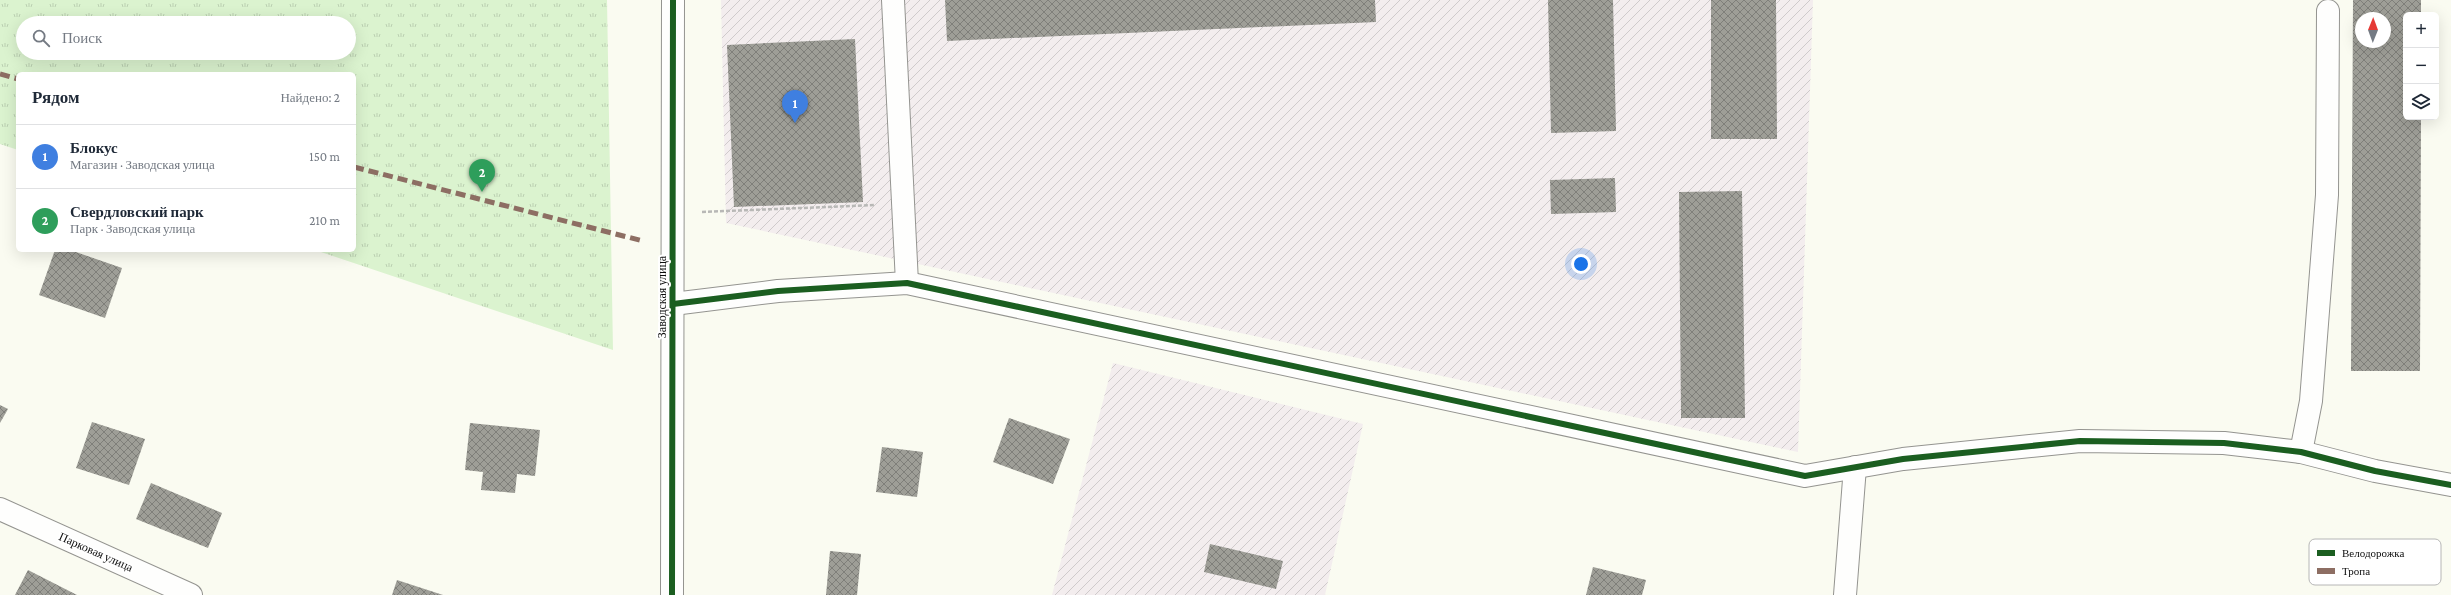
<!DOCTYPE html>
<html lang="ru">
<meta charset="utf-8">
<style>
:root{--surface:#fff;--page:#f2f2f3;--text:#1f2937;--muted:#747a83;--line:#e0e1e3;--accent:#2563eb}
body{margin:0;font-family:"Crimson Pro",serif;background:var(--page);color:var(--text)}
.controls{position:absolute;right:12px;top:12px;display:grid;overflow:hidden;border-radius:6px;box-shadow:0 4px 16px #0002}
.controls button{width:36px;height:36px;display:grid;place-items:center;padding:0;border:0;border-bottom:1px solid var(--line);background:var(--surface);color:var(--text);font:20px sans-serif}
.compass{position:absolute;left:2355px;top:12px;width:36px;height:36px;border-radius:50%;background:var(--surface);box-shadow:0 4px 16px #0002;rotate:1deg}
.you{position:absolute;left:1581px;top:264px;width:14px;height:14px;margin:-10px;border:3px solid #fff;border-radius:50%;background:#1a73e8;box-shadow:0 0 0 6px #1a73e833}
.badge{display:grid;place-items:center;width:26px;height:26px;border-radius:50%;background:var(--accent);color:#fff;font-size:13px;font-weight:700}
.pin{position:absolute;translate:-50% -33px;filter:drop-shadow(0 1px 2px #0008)}
.pin::after{content:'';position:absolute;top:21px;width:14px;height:12px;background:inherit;clip-path:polygon(0 0,100% 0,50% 100%)}
.list{margin:0;padding:0;list-style:none}
h2{display:flex;justify-content:space-between;align-items:center;height:52px;margin:0;padding:0 16px;font-size:17px}
h2 small{font-size:13px;font-weight:400;color:var(--muted)}
.list li{display:grid;grid-template-columns:26px 1fr auto;gap:12px;align-items:center;box-sizing:border-box;height:64px;padding:0 16px;border-top:1px solid var(--line)}
.list b{display:block;font-size:15px;white-space:nowrap}
.list p{margin:0;font-size:13px;white-space:nowrap;color:var(--muted)}
.list em{font-size:13px;font-style:normal;color:var(--muted)}
.icon{flex:none;width:22px;height:22px;fill:none;stroke:currentColor;stroke-width:2;stroke-linecap:round;stroke-linejoin:round}
.map{position:relative;flex:none;width:2451px;height:595px;overflow:hidden}
.search{position:absolute;background:var(--surface);box-shadow:0 4px 16px #0002;left:16px;top:16px;width:340px;height:44px;display:flex;align-items:center;gap:10px;box-sizing:border-box;padding:0 14px;border-radius:22px;color:var(--muted);font-size:15px}
.panel{position:absolute;background:var(--surface);box-shadow:0 4px 16px #0002;left:16px;top:72px;width:340px;height:180px;border-radius:6px}
.map>svg:first-child{display:block}
.industrial{fill:url(#industrial-furrows)}
.park{fill:url(#park-tufts);fill-rule:evenodd}
.building{fill:url(#building-cross-hatch);fill-rule:evenodd}
.lines{fill:none;stroke-linecap:round;stroke-linejoin:round}
.minor-casing{stroke:#949490;stroke-width:24}
.path{stroke:#b8b8b6;stroke-width:2.5;stroke-dasharray:4 2;stroke-linecap:butt}
.minor{stroke:#fefefd;stroke-width:22}
.quiet{stroke:#8d6e63;stroke-width:5;stroke-dasharray:10 5;stroke-linecap:butt}
.cycleway-casing{stroke:#fff;stroke-width:8}
.cycleway{stroke:#1b5e20;stroke-width:6}
.labels{text-anchor:middle;stroke-width:4;stroke-linejoin:round;paint-order:stroke}
.street-label{font-size:12px;fill:#0d0d0d;stroke:#fff}
.key{fill:#fff;stroke:#b6b6b6;stroke-width:1}
.key-label{font-size:11px;fill:#0d0d0d}
</style>
<div class="map">
<svg width="2451" height="595" viewBox="0 0 2451 595">
<defs>
<pattern id="industrial-furrows" width="10" height="10" patternUnits="userSpaceOnUse"><rect width="10" height="10" fill="#f3edee"/><path d="M-1 1l2-2M0 10L10 0M9 11l2-2" fill="none" stroke="#cfcacb"/></pattern>
<pattern id="park-tufts" width="24" height="20" patternUnits="userSpaceOnUse"><rect width="24" height="20" fill="#dbf3cf"/><path d="M3 7l-1-3M5 7V3M7 7l1-3M15 17l-1-3M17 17v-4M19 17l1-3" fill="none" stroke="#bbcfb1"/></pattern>
<pattern id="building-cross-hatch" width="8" height="8" patternUnits="userSpaceOnUse"><rect width="8" height="8" fill="#9e9e97"/><path d="M0 0l8 8M0 8l8-8" fill="none" stroke="#7f7f7a"/></pattern>
</defs>
<rect width="100%" height="100%" fill="#fafbf1"/>
<g class="industrial">
<path d="M721,0H1813L1798,452L726,223Z"/>
<path d="M1113,363L1363,424L1325,595H1052Z"/>
</g>
<path class="park" d="M0,0H607L613,350L315,250H354V74H18V150L0,144ZM23,23H349V53H23Z"/>
<g class="building">
<path d="M945,0H1375L1376,22L947,41Z"/>
<path d="M1548,0H1613L1616,131L1551,133Z"/>
<path d="M1711,0H1776L1777,139H1711Z"/>
<path d="M2353,0H2421V15H2406V117H2421L2420,371H2351ZM2361,18H2385V42H2361Z"/>
<path d="M855,39L863,202L734,207L727,45Z"/>
<path d="M1615,178L1616,212L1551,214L1550,180Z"/>
<path d="M1742,191L1745,418H1681L1679,192Z"/>
<path d="M55,250H70L122,268L105,318L39,295Z"/>
<path d="M0,405L8,409L0,423Z"/>
<path d="M1009,418L1070,439L1053,484L993,462Z"/>
<path d="M92,422L145,439L129,485L76,468Z"/>
<path d="M470,423L540,430L535,476L517,474L515,493L481,490L483,472L465,470Z"/>
<path d="M882,447L923,452L917,497L876,492Z"/>
<path d="M151,483L222,513L208,548L136,519Z"/>
<path d="M1210,544L1283,561L1276,589L1204,572Z"/>
<path d="M830,551L861,554L857,595H826Z"/>
<path d="M1593,567L1646,580L1642,595H1586Z"/>
<path d="M28,570L77,595H15Z"/>
<path d="M397,580L443,595H392Z"/>
</g>
<g class="lines">
<g class="minor-casing">
<g id="minor">
<path d="M893,0L907,283"/>
<path d="M673,304L778,291L907,283L1805,476L1903,459L2080,441L2224,443L2301,452L2375,471L2451,485"/>
<path d="M2301,452L2311,401L2327,195L2328,11"/>
<path d="M0,509L191,595"/>
<path d="M672,595L673,0"/>
<path d="M1845,595L1855,467"/>
</g>
</g>
<path class="path" d="M702,212L875,205"/>
<use href="#minor" class="minor"/>
<g class="quiet">
<path d="M0,74L18,79"/>
<path d="M354,167L643,241"/>
</g>
<g class="cycleway-casing">
<g id="cycleway">
<path d="M673,304L778,291L907,283L1805,476L1903,459L2080,441L2224,443L2301,452L2375,471L2451,485"/>
<path d="M672,595L673,0"/>
</g>
</g>
<use href="#cycleway" class="cycleway"/>
</g>
<g class="labels">
<g class="street-label">
<text transform="translate(662 297) rotate(-90)" y="4">Заводская улица</text>
<text transform="translate(96 552) rotate(24)" y="4">Парковая улица</text>
</g>
</g>
<rect x="2309" y="539" width="132" height="46" rx="6" class="key"/>
<rect x="2317" y="550" width="18" height="6" fill="#1b5e20"/>
<rect x="2317" y="568" width="18" height="6" fill="#8d6e63"/>
<g class="key-label">
<text x="2342" y="557">Велодорожка</text>
<text x="2342" y="575">Тропа</text>
</g>
</svg>
<div class="controls">
<button>+</button>
<button>−</button>
<button><svg class="icon" aria-label="layers" viewBox="0 0 24 24"><path d="M12 4l9 5-9 5-9-5zM3 14l9 5 9-5"/></svg></button>
</div>
<svg class="compass" viewBox="-18 -18 36 36"><path d="M0-13l5 13h-10z" fill="#e53935"/><path d="M0 13l5-13h-10z" fill="#747a83"/></svg>
<div class="you"></div>
<div class="pin badge" style="left:795px;top:123px;background:#3f7fe0">1</div>
<div class="pin badge" style="left:482px;top:192px;background:#2e9e5b">2</div>
<div class="search"><svg class="icon" aria-label="search" viewBox="0 0 24 24"><circle cx="10" cy="10" r="6"/><path d="M15 15l6 6"/></svg>Поиск</div>
<section class="panel">
<h2>Рядом<small>Найдено: 2</small></h2>
<ul class="list">
<li><span class="badge" style="background:#3f7fe0">1</span><div><b>Блокус</b><p>Магазин · Заводская улица</p></div><em>150 m</em></li>
<li><span class="badge" style="background:#2e9e5b">2</span><div><b>Свердловский парк</b><p>Парк · Заводская улица</p></div><em>210 m</em></li>
</ul>
</section>
</div>
